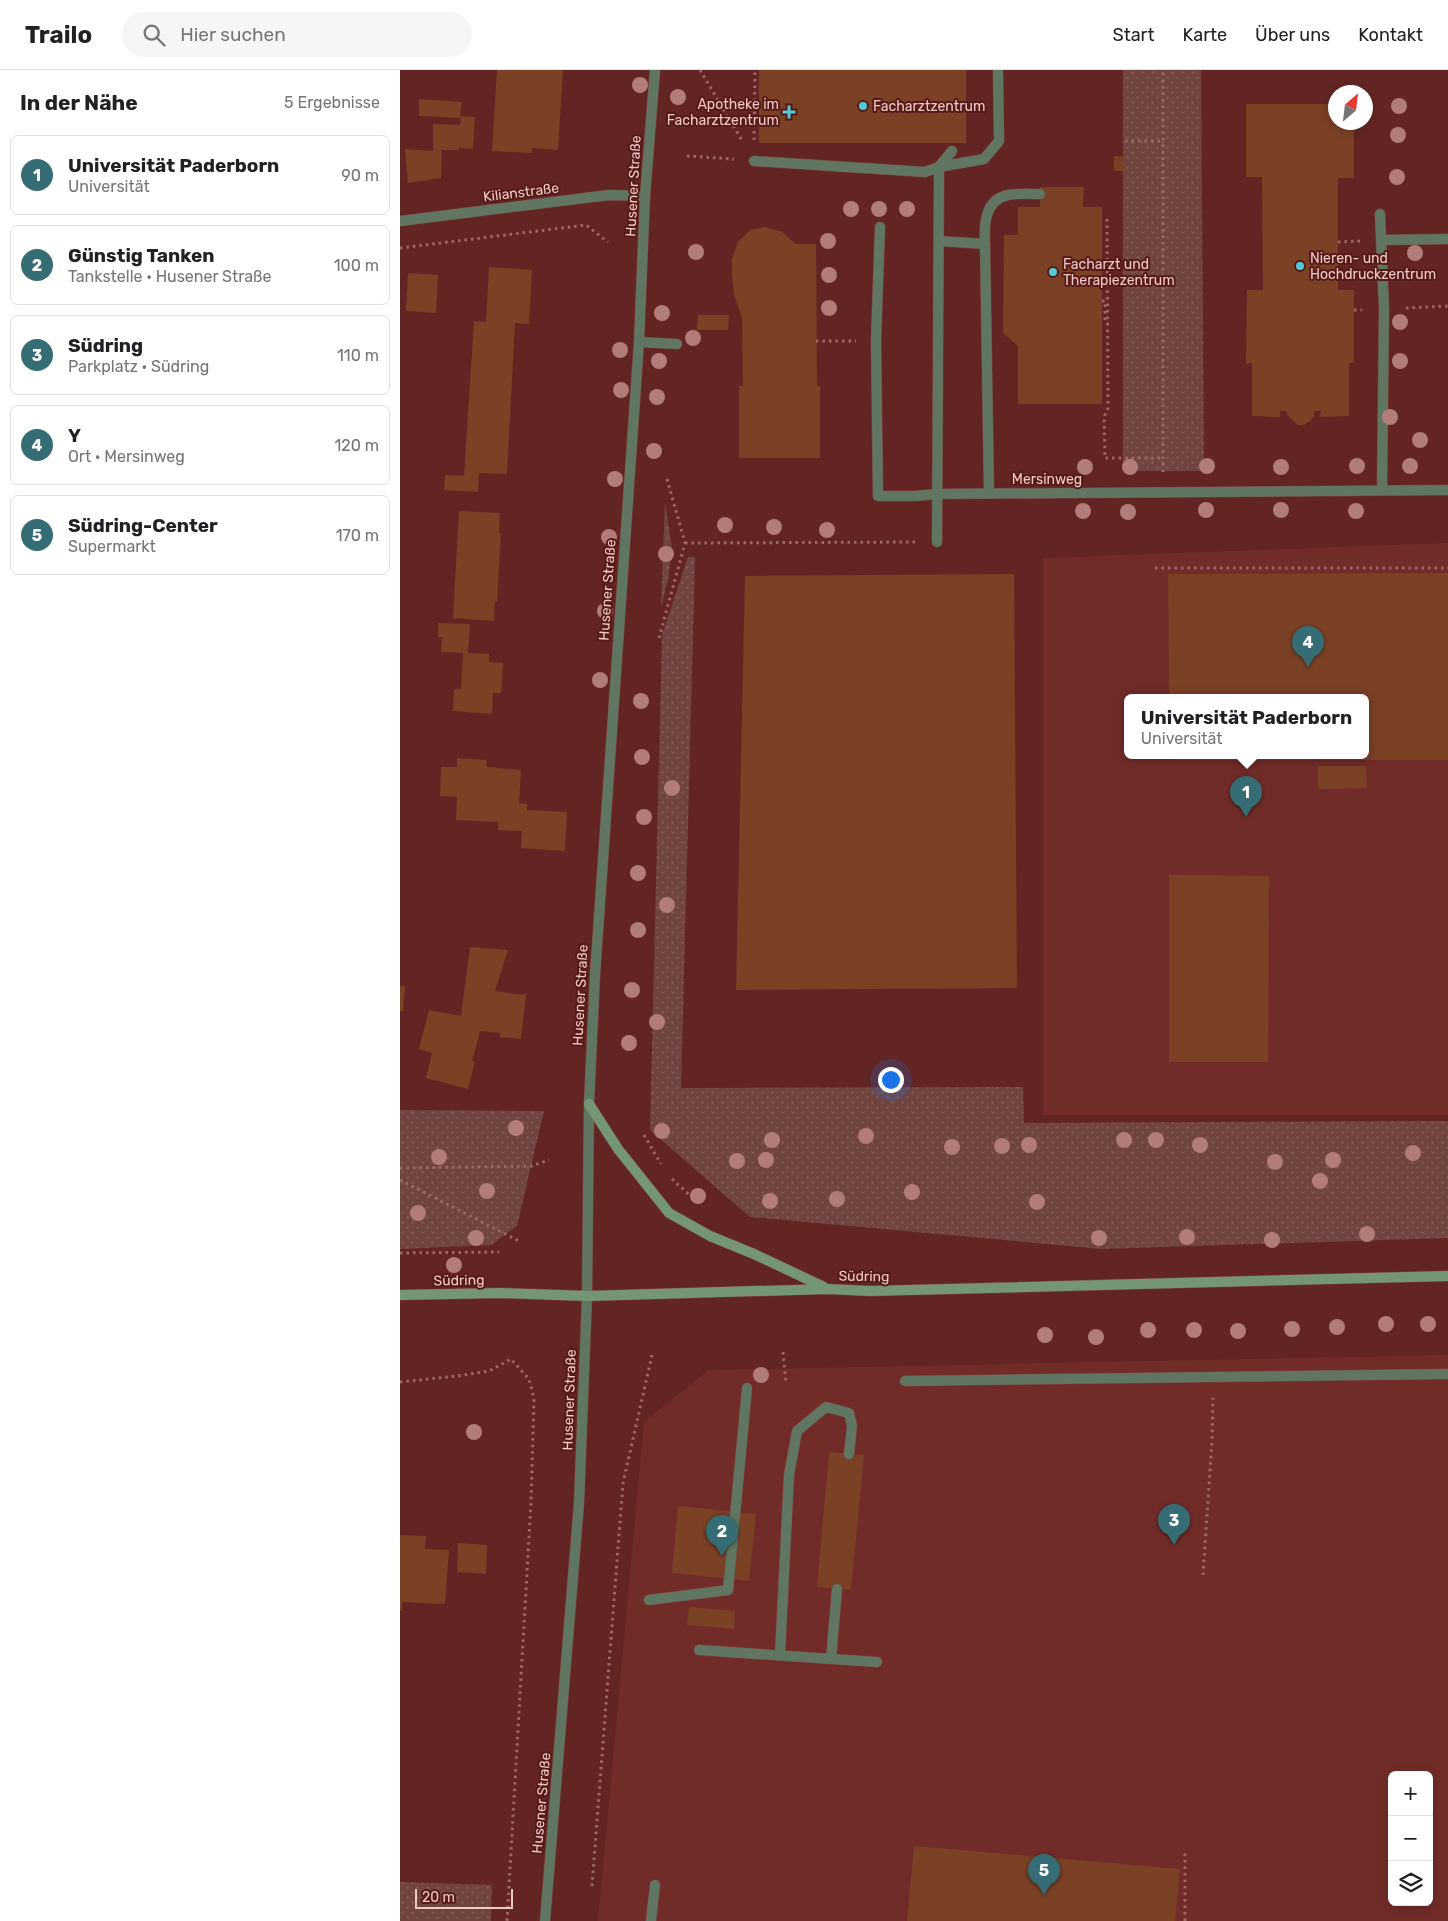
<!DOCTYPE html>
<html lang="de">
<meta charset="utf-8">
<style>
:root{--surface:#fff;--page:#f6f6f6;--text:#202124;--muted:#757577;--line:#e0e0e0;--accent:#366d75}
body{margin:0;font-family:Rubik,sans-serif;background:var(--page);color:var(--text)}
.controls{position:absolute;right:15px;bottom:15px;display:grid;overflow:hidden;border-radius:8px;box-shadow:0 2px 8px #0003}
.controls button{width:45px;height:45px;display:grid;place-items:center;padding:0;border:0;border-bottom:1px solid var(--line);background:var(--surface);color:var(--text);font:25px sans-serif}
.compass{position:absolute;left:928px;top:15px;width:45px;height:45px;border-radius:50%;background:var(--surface);box-shadow:0 2px 8px #0003;rotate:28deg}
.scale{position:absolute;left:15px;bottom:12px;width:98px;box-sizing:border-box;padding-left:5px;border:2px solid #f0c9c5;border-top:0;font-size:14px;line-height:18px;white-space:nowrap;color:#f0c9c5;-webkit-text-stroke:4px #561a19;paint-order:stroke}
.you{position:absolute;left:490px;top:1009px;width:18px;height:18px;margin:-12px;border:4px solid #fff;border-radius:50%;background:#1a73e8;box-shadow:0 0 0 8px #1a73e833}
.badge{display:grid;place-items:center;width:32px;height:32px;border-radius:50%;background:var(--accent);color:#fff;font-size:16px;font-weight:700}
.pin{position:absolute;translate:-50% -41px;filter:drop-shadow(0 1px 2px #0008)}
.pin::after{content:'';position:absolute;top:26px;width:18px;height:15px;background:inherit;clip-path:polygon(0 0,100% 0,50% 100%)}
.popup{position:absolute;left:724px;top:624px;width:245px;height:65px;box-sizing:border-box;display:grid;place-content:center;border-radius:8px;background:var(--surface);filter:drop-shadow(0 1px 4px #0005);font-size:16px;white-space:nowrap;color:var(--muted)}
.popup b{font-size:19px;color:var(--text)}
.popup::after{content:'';position:absolute;left:50%;top:100%;margin-left:-10px;border:10px solid transparent;border-top-color:var(--surface)}
.list{margin:0;padding:0;list-style:none}
h2{display:flex;justify-content:space-between;align-items:center;height:65px;margin:0;padding:0 20px;font-size:21px}
h2 small{font-size:16px;font-weight:400;color:var(--muted)}
.list li{display:grid;grid-template-columns:32px 1fr auto;gap:15px;align-items:center;box-sizing:border-box;height:80px;margin:0 10px 10px;padding:0 10px;border:1px solid var(--line);border-radius:8px}
.list b{display:block;font-size:19px;white-space:nowrap}
.list p{margin:0;font-size:16px;white-space:nowrap;color:var(--muted)}
.list em{font-size:16px;font-style:normal;color:var(--muted)}
.icon{flex:none;width:28px;height:28px;fill:none;stroke:currentColor;stroke-width:2;stroke-linecap:round;stroke-linejoin:round}
.map{position:relative;flex:none;width:1048px;height:1851px;overflow:hidden}
header{display:flex;align-items:center;gap:30px;box-sizing:border-box;height:70px;padding:0 25px;background:var(--surface);border-bottom:1px solid var(--line)}
header strong{font-size:24px}
nav{display:flex;gap:28px;margin-inline-start:auto;font-size:18px}
.search{width:350px;height:45px;background:var(--page);display:flex;align-items:center;gap:12px;box-sizing:border-box;padding:0 18px;border-radius:28px;color:var(--muted);font-size:19px}
main{display:flex}
aside{flex:1;background:var(--surface)}
.map>svg:first-child{display:block}
.built{fill:#712c29;fill-rule:evenodd}
.grass{fill:url(#grass-dots)}
.building{fill:#7a4125}
.lines{fill:none;stroke-linecap:round;stroke-linejoin:round}
.service-casing{stroke:#7c4340;stroke-width:11}
.minor-casing{stroke:#7c4340;stroke-width:11}
.secondary-casing{stroke:#7c4340;stroke-width:11}
.path{stroke:#9d6967;stroke-width:3;stroke-dasharray:2.5 4;stroke-linecap:butt}
.service{stroke:#617661;stroke-width:10}
.minor{stroke:#617661;stroke-width:10}
.secondary{stroke:#759676;stroke-width:10}
.tree{fill:#b17c79}
.poi-dot{fill:#52cbd8;stroke:#561a19;stroke-width:2}
.labels{text-anchor:middle;stroke-width:4;stroke-linejoin:round;paint-order:stroke}
.poi-label{font-size:14px;fill:#f0c9c5;stroke:#561a19;text-anchor:start}
.street-label{font-size:14px;fill:#f0c9c5;stroke:#561a19}
</style>
<header>
<strong>Trailo</strong>
<div class="search"><svg class="icon" aria-label="search" viewBox="0 0 24 24"><circle cx="10" cy="10" r="6"/><path d="M15 15l6 6"/></svg>Hier suchen</div>
<nav><a>Start</a><a>Karte</a><a>Über uns</a><a>Kontakt</a></nav>
</header>
<main>
<aside>
<h2>In der Nähe<small>5 Ergebnisse</small></h2>
<ul class="list">
<li><span class="badge">1</span><div><b>Universität Paderborn</b><p>Universität</p></div><em>90 m</em></li>
<li><span class="badge">2</span><div><b>Günstig Tanken</b><p>Tankstelle · Husener Straße</p></div><em>100 m</em></li>
<li><span class="badge">3</span><div><b>Südring</b><p>Parkplatz · Südring</p></div><em>110 m</em></li>
<li><span class="badge">4</span><div><b>Y</b><p>Ort · Mersinweg</p></div><em>120 m</em></li>
<li><span class="badge">5</span><div><b>Südring-Center</b><p>Supermarkt</p></div><em>170 m</em></li>
</ul>
</aside>
<div class="map">
<svg width="1048" height="1851" viewBox="0 0 1048 1851">
<defs>
<pattern id="grass-dots" width="8" height="8" patternUnits="userSpaceOnUse" patternTransform="scale(1.25)"><rect width="8" height="8" fill="#714440"/><path d="M2 2h.1M6 6h.1" fill="none" stroke="#865e5a" stroke-width="1.8" stroke-linecap="round"/></pattern>
</defs>
<rect width="100%" height="100%" fill="#622523"/>
<g class="built">
<path d="M1048,473V1045H643V488ZM727,628H965V686H727Z"/>
<path d="M1048,1285V1851H198L244,1352L309,1300ZM992,1705H1029V1832H992Z"/>
</g>
<g class="grass">
<path d="M723,0H801L804,401H723Z"/>
<path d="M265,432L272,478L268,510L261,537Z"/>
<path d="M288,487H295L281,1018L623,1017L624,1053L1048,1051V1168L702,1179L350,1147L250,1060L262,565Z"/>
<path d="M0,1040L144,1041L117,1156L91,1175L0,1179Z"/>
<path d="M0,1812L92,1815L91,1851H0Z"/>
</g>
<g class="building">
<path d="M97,0H163L158,80L132,78V83L92,81Z"/>
<rect x="359" y="0" width="207" height="73"/>
<path d="M19,29L62,32L60,46L75,47L73,79L59,78V80H39L42,81L41,108L8,113L5,79L33,81V54L60,55L61,48L19,46Z"/>
<path d="M846,34H936V52H954V108H938V220H954V293H949V346L920,347L921,341H914V346L910,351L904,355H898L888,346L886,341H880V347L852,346V293L846,294L847,220H863L862,107H846Z"/>
<path d="M714,86L724,87V101H714Z"/>
<path d="M640,117H684L683,137H702V334H618V276L603,263L604,165H618V137H640Z"/>
<path d="M366,157L382,162L396,174H416L417,316H420V388H339V316H343L342,248L334,225L332,207V189L338,172L350,160Z"/>
<path d="M89,197L132,200L129,254L115,253L107,404L79,403L78,422L44,420L45,405L64,406L74,251L86,252Z"/>
<path d="M8,203L38,205L36,243L6,241Z"/>
<path d="M298,245H329L328,260H297Z"/>
<path d="M59,441L100,443L99,463H101L97,531H95L94,551L53,548Z"/>
<path d="M1048,503V690H769V686H965V628H769L768,504Z"/>
<path d="M614,504L617,918L336,920L345,506Z"/>
<path d="M38,553L70,554L68,583L89,584V592L103,593L101,623H93L92,644L53,641L54,619H61L63,583L41,582L42,567H38Z"/>
<path d="M57,688L86,690L87,697L121,700L119,733L127,734V740L167,742L165,781L121,778L122,761L98,760V752L56,750L57,727L40,726L41,697H57Z"/>
<path d="M918,696H966L967,718L918,719Z"/>
<path d="M769,805L869,806L868,992H769Z"/>
<path d="M70,877L108,880L95,921L124,925V923H126L121,969L100,967V963L80,961L72,991L75,992L68,1019L26,1008L32,983L19,979L29,940L61,946Z"/>
<path d="M0,916H5L3,941H0Z"/>
<path d="M429,1382L464,1385L451,1520L417,1517Z"/>
<path d="M278,1436L356,1444L349,1511L272,1503Z"/>
<path d="M0,1465L26,1466L25,1479L49,1480L45,1534L2,1532V1541H0Z"/>
<path d="M58,1473L87,1475L86,1504L57,1502Z"/>
<path d="M289,1537L335,1541L334,1559L287,1555Z"/>
<path d="M514,1776L780,1799L775,1851H507Z"/>
</g>
<g class="lines">
<g class="service-casing">
<g id="service">
<path d="M354,91L525,102L539,97L552,81"/>
<path d="M980,144L984,239L982,420"/>
<path d="M480,157L476,270L478,426H515L537,424"/>
<path d="M981,170L1048,169"/>
<path d="M539,171L585,174L589,423"/>
<path d="M585,174C584,156 584,130 608,125C617,123 630,124 640,124"/>
<path d="M239,272L277,274"/>
<path d="M537,472L539,97L584,89L599,71L598,0"/>
<path d="M505,1311L1048,1304"/>
<path d="M249,1530L328,1520L347,1318"/>
<path d="M299,1580L477,1592"/>
<path d="M380,1585L389,1405L397,1361L426,1337L449,1343L452,1356L449,1384"/>
<path d="M431,1589L437,1519"/>
<path d="M251,1851L255,1815"/>
</g>
</g>
<g class="minor-casing">
<g id="minor">
<path d="M0,151L209,125L245,126"/>
<path d="M537,424L1048,420"/>
<path d="M145,1851L179,1433L187,1226L189,1034L195,905L239,272L245,126L255,0"/>
</g>
</g>
<g class="secondary-casing">
<g id="secondary">
<path d="M189,1034L218,1079L269,1143L310,1166L354,1184L424,1217"/>
<path d="M0,1225L100,1223L187,1226L428,1219L470,1221L1048,1206"/>
</g>
</g>
<g class="path">
<path d="M300,0L343,72"/>
<path d="M354,70L355,0"/>
<path d="M725,71H762"/>
<path d="M287,86L334,89"/>
<path d="M707,149L708,338L704,347L705,388H762"/>
<path d="M938,172L961,171"/>
<path d="M0,178L186,155L208,172"/>
<path d="M702,231H705V251L706,253L708,254"/>
<path d="M1006,238L1048,236"/>
<path d="M954,240H962"/>
<path d="M416,271H456"/>
<path d="M763,402V0"/>
<path d="M285,473L517,472"/>
<path d="M755,498H1048"/>
<path d="M259,568L285,473L267,409"/>
<path d="M244,1065L261,1094"/>
<path d="M0,1098L132,1096L149,1090"/>
<path d="M272,1109L295,1130"/>
<path d="M0,1110L121,1172"/>
<path d="M0,1183L99,1182"/>
<path d="M383,1282L386,1313"/>
<path d="M0,1312L57,1306L89,1301L111,1289L129,1309L134,1328L131,1433L107,1851"/>
<path d="M803,1505L812,1372L813,1328"/>
<path d="M192,1816L223,1413L252,1285"/>
<path d="M785,1851V1781"/>
</g>
<use href="#service" class="service"/>
<use href="#minor" class="minor"/>
<use href="#secondary" class="secondary"/>
</g>
<g class="tree">
<circle cx="240" cy="15" r="8"/>
<circle cx="278" cy="27" r="8"/>
<circle cx="999" cy="36" r="8"/>
<circle cx="998" cy="65" r="8"/>
<circle cx="997" cy="107" r="8"/>
<circle cx="451" cy="139" r="8"/>
<circle cx="479" cy="139" r="8"/>
<circle cx="507" cy="139" r="8"/>
<circle cx="428" cy="171" r="8"/>
<circle cx="296" cy="182" r="8"/>
<circle cx="1015" cy="183" r="8"/>
<circle cx="429" cy="205" r="8"/>
<circle cx="429" cy="238" r="8"/>
<circle cx="262" cy="243" r="8"/>
<circle cx="1000" cy="252" r="8"/>
<circle cx="293" cy="268" r="8"/>
<circle cx="220" cy="280" r="8"/>
<circle cx="259" cy="291" r="8"/>
<circle cx="1000" cy="291" r="8"/>
<circle cx="221" cy="320" r="8"/>
<circle cx="257" cy="327" r="8"/>
<circle cx="990" cy="347" r="8"/>
<circle cx="1020" cy="370" r="8"/>
<circle cx="254" cy="381" r="8"/>
<circle cx="807" cy="396" r="8"/>
<circle cx="957" cy="396" r="8"/>
<circle cx="1010" cy="396" r="8"/>
<circle cx="685" cy="397" r="8"/>
<circle cx="730" cy="397" r="8"/>
<circle cx="881" cy="397" r="8"/>
<circle cx="215" cy="409" r="8"/>
<circle cx="806" cy="440" r="8"/>
<circle cx="881" cy="440" r="8"/>
<circle cx="683" cy="441" r="8"/>
<circle cx="956" cy="441" r="8"/>
<circle cx="728" cy="442" r="8"/>
<circle cx="325" cy="455" r="8"/>
<circle cx="374" cy="457" r="8"/>
<circle cx="427" cy="460" r="8"/>
<circle cx="209" cy="467" r="8"/>
<circle cx="266" cy="484" r="8"/>
<circle cx="205" cy="541" r="8"/>
<circle cx="200" cy="610" r="8"/>
<circle cx="241" cy="631" r="8"/>
<circle cx="242" cy="687" r="8"/>
<circle cx="272" cy="718" r="8"/>
<circle cx="244" cy="747" r="8"/>
<circle cx="238" cy="803" r="8"/>
<circle cx="267" cy="835" r="8"/>
<circle cx="238" cy="860" r="8"/>
<circle cx="232" cy="920" r="8"/>
<circle cx="257" cy="952" r="8"/>
<circle cx="229" cy="973" r="8"/>
<circle cx="116" cy="1058" r="8"/>
<circle cx="262" cy="1061" r="8"/>
<circle cx="466" cy="1066" r="8"/>
<circle cx="372" cy="1070" r="8"/>
<circle cx="724" cy="1070" r="8"/>
<circle cx="756" cy="1070" r="8"/>
<circle cx="629" cy="1075" r="8"/>
<circle cx="800" cy="1075" r="8"/>
<circle cx="602" cy="1076" r="8"/>
<circle cx="552" cy="1077" r="8"/>
<circle cx="1013" cy="1083" r="8"/>
<circle cx="39" cy="1087" r="8"/>
<circle cx="366" cy="1090" r="8"/>
<circle cx="933" cy="1090" r="8"/>
<circle cx="337" cy="1091" r="8"/>
<circle cx="875" cy="1092" r="8"/>
<circle cx="920" cy="1111" r="8"/>
<circle cx="87" cy="1121" r="8"/>
<circle cx="512" cy="1122" r="8"/>
<circle cx="298" cy="1126" r="8"/>
<circle cx="437" cy="1129" r="8"/>
<circle cx="370" cy="1131" r="8"/>
<circle cx="637" cy="1132" r="8"/>
<circle cx="18" cy="1143" r="8"/>
<circle cx="967" cy="1164" r="8"/>
<circle cx="787" cy="1167" r="8"/>
<circle cx="76" cy="1168" r="8"/>
<circle cx="699" cy="1168" r="8"/>
<circle cx="872" cy="1170" r="8"/>
<circle cx="54" cy="1195" r="8"/>
<circle cx="986" cy="1254" r="8"/>
<circle cx="1028" cy="1254" r="8"/>
<circle cx="937" cy="1257" r="8"/>
<circle cx="892" cy="1259" r="8"/>
<circle cx="748" cy="1260" r="8"/>
<circle cx="794" cy="1260" r="8"/>
<circle cx="838" cy="1261" r="8"/>
<circle cx="645" cy="1265" r="8"/>
<circle cx="696" cy="1267" r="8"/>
<circle cx="361" cy="1305" r="8"/>
<circle cx="74" cy="1362" r="8"/>
</g>
<g class="poi-dot">
<circle cx="463" cy="36" r="5"/>
<path d="M386.5 34.5h5v5h5v5h-5v5h-5v-5h-5v-5h5z"/>
<circle cx="900" cy="196" r="5"/>
<circle cx="653" cy="202" r="5"/>
</g>
<g class="labels">
<g class="poi-label">
<text x="379" y="39" text-anchor="end">Apotheke im<tspan x="379" dy="16">Facharztzentrum</tspan></text>
<text x="473" y="41">Facharztzentrum</text>
<text x="910" y="193">Nieren- und<tspan x="910" dy="16">Hochdruckzentrum</tspan></text>
<text x="663" y="199">Facharzt und<tspan x="663" dy="16">Therapiezentrum</tspan></text>
</g>
<g class="street-label">
<text transform="translate(233 116) rotate(-87)" y="5">Husener Straße</text>
<text transform="translate(121 122) rotate(-7)" y="5">Kilianstraße</text>
<text x="647" y="414">Mersinweg</text>
<text transform="translate(207 520) rotate(-86)" y="5">Husener Straße</text>
<text transform="translate(180 925) rotate(-87)" y="5">Husener Straße</text>
<text transform="translate(464 1206) rotate(1)" y="5">Südring</text>
<text transform="translate(59 1210) rotate(-1)" y="5">Südring</text>
<text transform="translate(169 1330) rotate(-88)" y="5">Husener Straße</text>
<text transform="translate(141 1733) rotate(-85)" y="5">Husener Straße</text>
</g>
</g>
</svg>
<div class="controls">
<button>+</button>
<button>−</button>
<button><svg class="icon" aria-label="layers" viewBox="0 0 24 24"><path d="M12 4l9 5-9 5-9-5zM3 14l9 5 9-5"/></svg></button>
</div>
<svg class="compass" viewBox="-18 -18 36 36"><path d="M0-13l5 13h-10z" fill="#e53935"/><path d="M0 13l5-13h-10z" fill="#757577"/></svg>
<div class="scale">20 m</div>
<div class="you"></div>
<div class="pin badge" style="left:846px;top:747px">1</div>
<div class="popup"><b>Universität Paderborn</b>Universität</div>
<div class="pin badge" style="left:322px;top:1486px">2</div>
<div class="pin badge" style="left:774px;top:1475px">3</div>
<div class="pin badge" style="left:908px;top:597px">4</div>
<div class="pin badge" style="left:644px;top:1825px">5</div>
</div>
</main>
